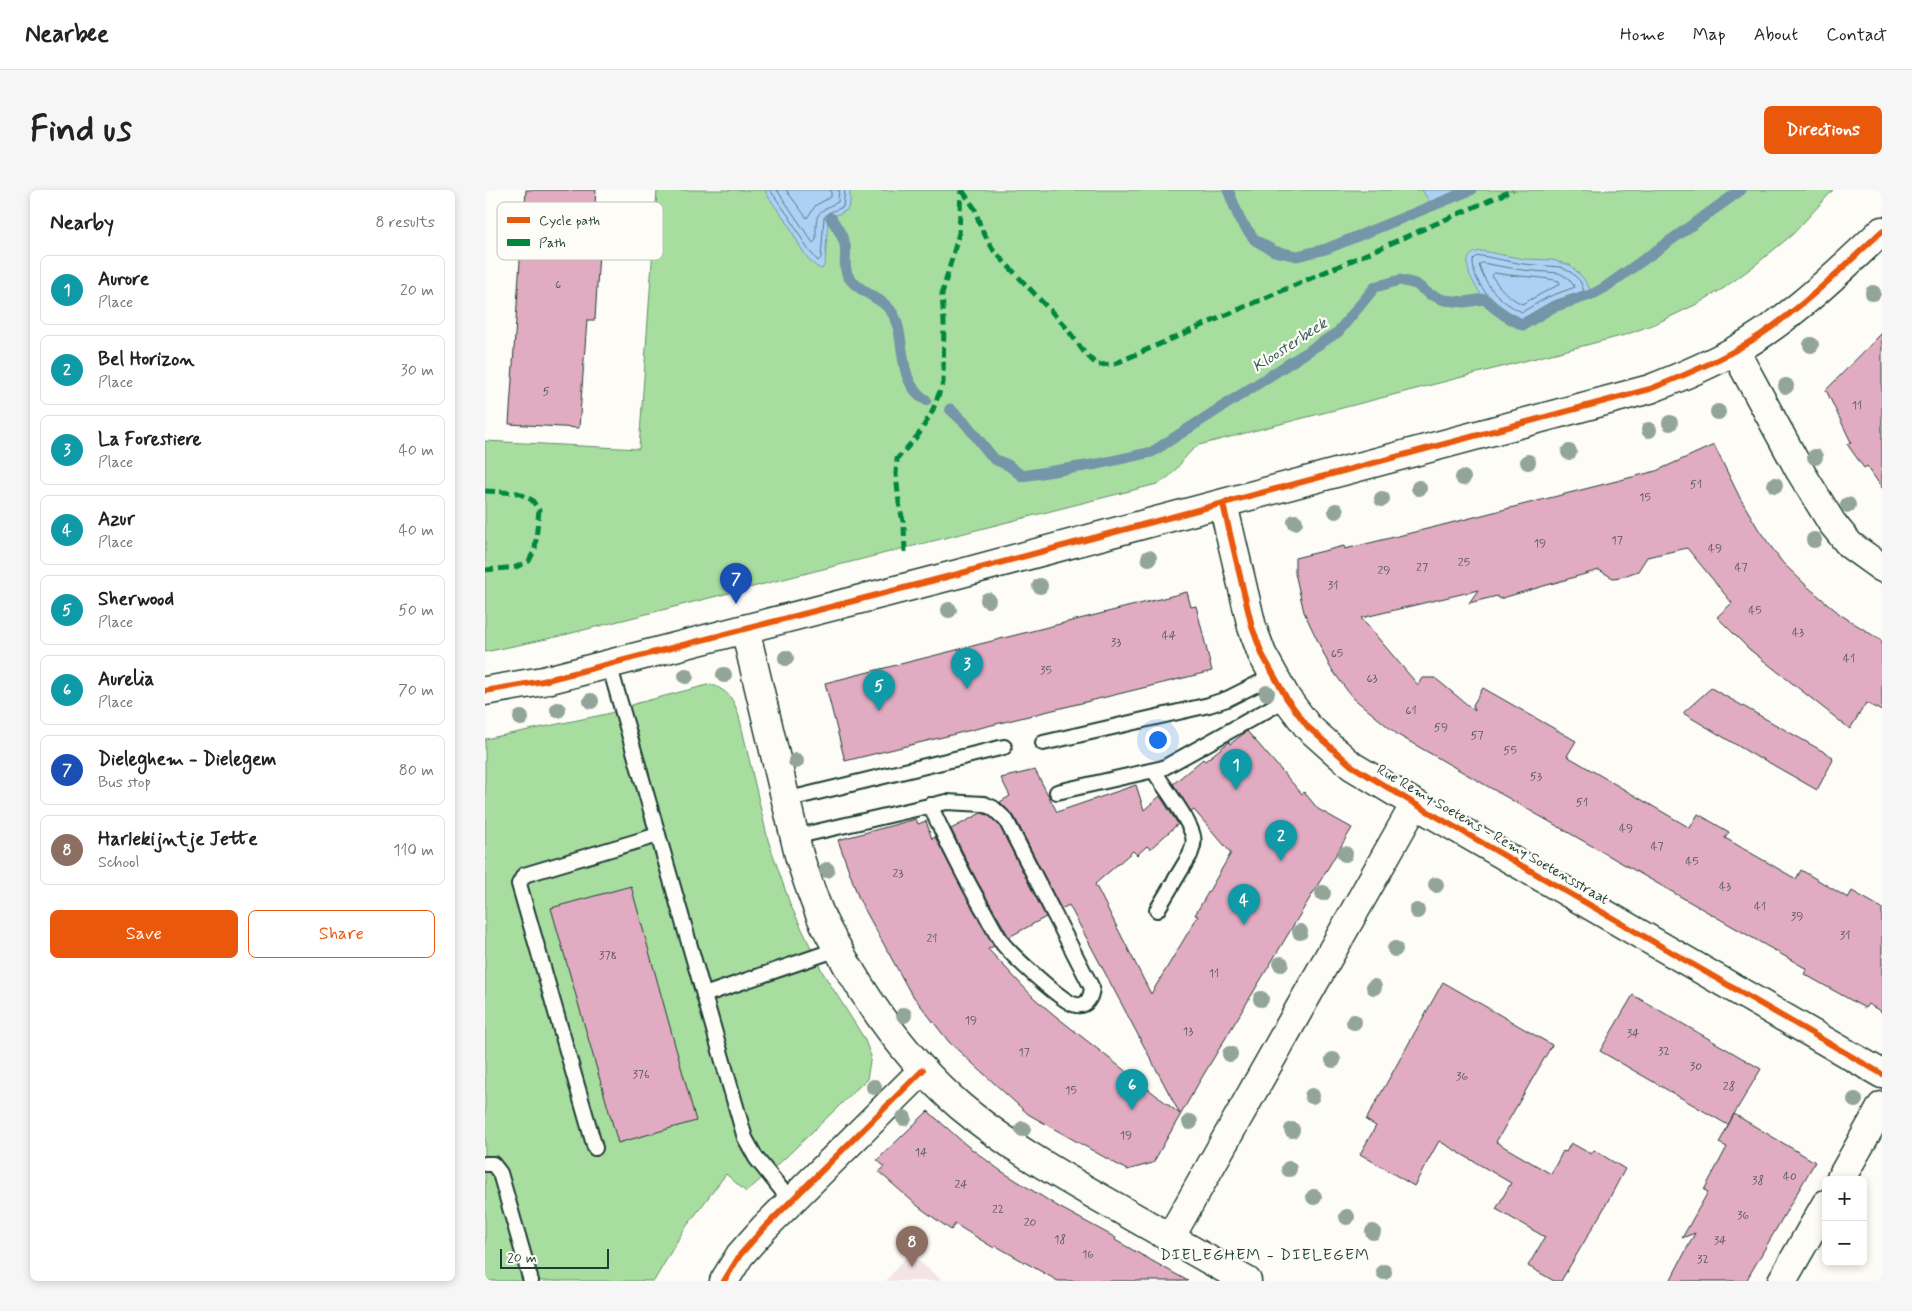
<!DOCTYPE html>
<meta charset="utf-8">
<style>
:root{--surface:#fff;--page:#f6f6f6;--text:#222;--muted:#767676;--line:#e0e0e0;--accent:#ea580c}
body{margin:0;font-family:Mynerve,sans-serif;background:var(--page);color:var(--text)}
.controls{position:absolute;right:15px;bottom:15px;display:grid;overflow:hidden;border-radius:8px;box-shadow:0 2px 8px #0003}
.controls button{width:45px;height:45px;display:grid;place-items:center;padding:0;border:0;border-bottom:1px solid var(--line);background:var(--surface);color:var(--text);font:25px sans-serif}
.scale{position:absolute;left:15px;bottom:12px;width:109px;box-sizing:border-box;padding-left:5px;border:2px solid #1f3d34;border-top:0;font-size:14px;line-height:18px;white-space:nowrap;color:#1f3d34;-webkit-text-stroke:4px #fdfcf7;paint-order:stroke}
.you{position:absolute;left:672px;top:549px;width:18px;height:18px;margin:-12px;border:4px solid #fff;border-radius:50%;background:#1a73e8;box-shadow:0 0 0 8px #1a73e833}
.badge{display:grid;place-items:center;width:32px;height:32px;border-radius:50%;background:var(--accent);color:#fff;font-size:16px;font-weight:700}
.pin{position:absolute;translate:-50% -41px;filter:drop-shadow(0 1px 2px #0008)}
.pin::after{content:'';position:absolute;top:26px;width:18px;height:15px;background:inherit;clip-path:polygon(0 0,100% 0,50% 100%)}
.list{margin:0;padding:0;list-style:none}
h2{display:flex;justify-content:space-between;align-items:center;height:65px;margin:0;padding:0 20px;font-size:21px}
h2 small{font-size:16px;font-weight:400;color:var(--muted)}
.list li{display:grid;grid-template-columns:32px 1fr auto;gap:15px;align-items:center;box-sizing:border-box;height:70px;margin:0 10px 10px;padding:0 10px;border:1px solid var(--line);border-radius:8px}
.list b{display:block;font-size:19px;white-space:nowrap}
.list p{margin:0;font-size:16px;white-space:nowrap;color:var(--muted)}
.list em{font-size:16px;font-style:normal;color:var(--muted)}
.actions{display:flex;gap:10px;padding:15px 20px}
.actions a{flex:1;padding:11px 0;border:1px solid var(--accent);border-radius:8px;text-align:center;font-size:18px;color:var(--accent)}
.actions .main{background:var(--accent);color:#fff}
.map{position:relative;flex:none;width:1397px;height:1091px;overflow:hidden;border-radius:8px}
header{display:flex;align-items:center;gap:30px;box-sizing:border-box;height:70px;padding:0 25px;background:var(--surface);border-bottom:1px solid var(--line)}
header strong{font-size:24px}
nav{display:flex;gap:28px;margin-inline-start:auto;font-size:18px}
.intro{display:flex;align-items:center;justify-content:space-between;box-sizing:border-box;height:120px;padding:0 30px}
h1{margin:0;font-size:35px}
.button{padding:12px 22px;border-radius:8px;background:var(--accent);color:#fff;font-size:18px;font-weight:700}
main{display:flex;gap:30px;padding:0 30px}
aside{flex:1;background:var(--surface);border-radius:8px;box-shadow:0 2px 8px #0003}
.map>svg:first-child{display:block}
.built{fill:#f5e4e7}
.green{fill:#a8dda0;stroke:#648d6a}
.water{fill:#add1f5;stroke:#7496a8}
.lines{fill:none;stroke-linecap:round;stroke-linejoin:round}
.shore{stroke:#587881;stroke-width:1}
.stream{stroke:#7496a8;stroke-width:11}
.building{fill:#e1abc2;stroke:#1f3d34}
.lane-casing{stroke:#1f3d34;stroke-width:18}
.street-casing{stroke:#1f3d34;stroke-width:31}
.lane{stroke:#fdfcf7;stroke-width:14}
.street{stroke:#fdfcf7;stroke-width:28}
.quiet{stroke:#00873e;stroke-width:5;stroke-dasharray:10 5;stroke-linecap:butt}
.cycleway-casing{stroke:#fdfcf7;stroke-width:9}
.cycleway{stroke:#e8590c;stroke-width:6}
.tree{fill:#92a598}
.labels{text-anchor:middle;stroke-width:4.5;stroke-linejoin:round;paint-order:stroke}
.number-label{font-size:12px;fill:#505858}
.street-label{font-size:15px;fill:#1f3d34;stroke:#fdfcf7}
.water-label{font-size:16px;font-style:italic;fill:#3b5b5b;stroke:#fdfcf7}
.neighbourhood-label{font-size:16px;letter-spacing:1px;fill:#1f3d34;stroke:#fdfcf7}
.key{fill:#fdfcf7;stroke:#bac3bc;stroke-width:1}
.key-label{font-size:14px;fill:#1f3d34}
</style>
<header>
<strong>Nearbee</strong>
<nav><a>Home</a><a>Map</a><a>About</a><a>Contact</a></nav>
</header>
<div class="intro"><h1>Find us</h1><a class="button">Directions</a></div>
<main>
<aside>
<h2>Nearby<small>8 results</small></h2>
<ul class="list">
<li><span class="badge" style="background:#0f9aa8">1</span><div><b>Aurore</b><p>Place</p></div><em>20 m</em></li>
<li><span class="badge" style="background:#0f9aa8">2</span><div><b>Bel Horizon</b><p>Place</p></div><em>30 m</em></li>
<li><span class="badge" style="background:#0f9aa8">3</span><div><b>La Forestiere</b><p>Place</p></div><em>40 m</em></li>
<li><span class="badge" style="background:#0f9aa8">4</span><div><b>Azur</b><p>Place</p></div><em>40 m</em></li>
<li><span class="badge" style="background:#0f9aa8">5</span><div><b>Sherwood</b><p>Place</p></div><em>50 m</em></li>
<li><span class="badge" style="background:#0f9aa8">6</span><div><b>Aurelia</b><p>Place</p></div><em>70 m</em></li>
<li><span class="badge" style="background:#1a4fb4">7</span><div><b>Dieleghem - Dielegem</b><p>Bus stop</p></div><em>80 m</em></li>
<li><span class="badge" style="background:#8d6e63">8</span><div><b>Harlekijntje Jette</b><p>School</p></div><em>110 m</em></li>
</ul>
<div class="actions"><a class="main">Save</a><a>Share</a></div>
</aside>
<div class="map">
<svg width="1397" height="1091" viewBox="0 0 1397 1091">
<rect width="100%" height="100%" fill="#fdfcf7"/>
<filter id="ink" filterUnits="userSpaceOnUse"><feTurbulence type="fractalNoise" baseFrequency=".02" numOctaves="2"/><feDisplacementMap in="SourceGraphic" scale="10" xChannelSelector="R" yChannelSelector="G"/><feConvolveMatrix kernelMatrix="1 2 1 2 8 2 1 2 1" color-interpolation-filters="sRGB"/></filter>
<g filter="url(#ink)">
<path class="built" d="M424,1063L458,1091H401Z"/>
<g class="green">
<path d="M172,0H1348L1308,44L1269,76L1239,98L1212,114L1170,134L1140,145L714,255C696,266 693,285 672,294L71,447L0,462V251L154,259Z"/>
<path d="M226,494C244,502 248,508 254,526L283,650L305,714L338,783L379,848L386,866L382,889L299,969L261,1002L241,984L198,1041L169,1091H0V549L122,524L153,513Z"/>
</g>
<g class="water">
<path d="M280,0H365V13L362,20L343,29L340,74L337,79C321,75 309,43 300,29C293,20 285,11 280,0Z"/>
<path d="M937,0H968L969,7L947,16Z"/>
<path d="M997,61L1039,69L1067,70L1085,75L1098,88L1108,104L1068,117L1038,135C1028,130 1017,126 1008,118C996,107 964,64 997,61Z"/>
</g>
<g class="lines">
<g class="shore">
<path d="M285,0L305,28L322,58L333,71L336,68L339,28L343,23L358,17L360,0"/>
<path d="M292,0L328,53L331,50C331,25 329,23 353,12L354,0"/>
<path d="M301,0L322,28L331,15L346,7V0"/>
<path d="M997,66L1038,74L1076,77L1087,83L1095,91L1099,101L1066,112L1037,129C1015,118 987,98 988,70L991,67Z"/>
<path d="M997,73L1037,80L1074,83L1083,88L1090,97L1063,107L1037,122C1017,113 1001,98 994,75Z"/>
<path d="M1010,83C1031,87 1054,86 1074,91L1075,94L1037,114C1023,107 1015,99 1007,86Z"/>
</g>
<g class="stream">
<path d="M743,0L755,30L770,50L789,61L812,66L841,59L986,0"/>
<path d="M346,28C351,36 358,45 360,55C362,66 357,79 365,89C379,107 404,107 412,133C420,159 414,194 441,210"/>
<path d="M465,219L481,234L509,269L523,275L537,286L613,274L667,262L853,142L890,97L915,90L931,94L944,104L959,110L979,112L1000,109C1012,122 1024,128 1038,135L1068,117L1108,104L1119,98L1256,0"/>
</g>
</g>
<g class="building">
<path d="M41,0H111L107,61L114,62L110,130H102L94,238L24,234L36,56H37Z"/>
<path d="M1397,143V298L1382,276L1379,278L1362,254L1366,252L1341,200Z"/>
<path d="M1229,255L1255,308L1274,340L1297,372L1323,397L1356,425L1397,451V521L1381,513L1365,539L1264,459L1232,427L1247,413L1202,358L1162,367L1153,381L1136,387L1128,388L1114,380L1014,409L1012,406L984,413L993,400L876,428L933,495L937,488H950L990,521L988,515L998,498L1091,551L1082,566L1205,638L1213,624L1244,642L1240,648L1311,689L1316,680L1363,708L1367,701L1397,718V822L1383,814L1380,818L1319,784L1322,779L913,545L867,507L845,477L819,422L810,383V368L859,356L860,359L946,338L1171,281Z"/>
<path d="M702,402L706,417L711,416L727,481L360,571L340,493Z"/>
<path d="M1226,498L1348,567L1347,569L1348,570L1332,600L1276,568L1275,569L1198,523Z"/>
<path d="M762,541L817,604L819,602L833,619L867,638L713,894L668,973L642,980L543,924L464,852L425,802L374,709L353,650L431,629L433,634L441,631L447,649L450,647L477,699L509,756L503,759L549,808L573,828L695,924L584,715L576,719L529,626L515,612L525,606L516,588L550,580L572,622L651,595L659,620L675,606L693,634L665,659L662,656L652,665L648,661L610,694L666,804L713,726L710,725L746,663L709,620L706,622L688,594L718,569L720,571L744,552L745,554Z"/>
<path d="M496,623L503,625L514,635L561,727L524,747L492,691L466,639Z"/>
<path d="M146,696L211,931L133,953L66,718Z"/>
<path d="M958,792L1067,855L1011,952L1066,984L1078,961L1081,962L1086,953L1106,964L1109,960L1140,979L1118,1020L1076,1091H1069L1043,1076L1060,1047L1011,1019L1026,993L954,951L929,996L875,964L891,936L881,930Z"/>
<path d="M1148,805L1276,879L1249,924L1330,972L1261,1091H1185L1210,1043L1197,1048L1223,1002L1219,1000L1242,957L1234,953L1249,924L1243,935L1115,861Z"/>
<path d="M443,921L480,954L516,981L574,1017L631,1048L630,1050L703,1091H573L511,1056L509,1058L470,1034L466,1040L434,1017L394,982L399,976L392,970Z"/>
</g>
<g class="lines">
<g class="lane-casing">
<g id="lane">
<path d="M124,474L260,948L271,968L305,1010"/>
<path d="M558,553L724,515L742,509L788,486"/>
<path d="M669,581C679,597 704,629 708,646C710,653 707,659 705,665L672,720"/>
<path d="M572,602L678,578L802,509"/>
<path d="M300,610L519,557"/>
<path d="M309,647L461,612L499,614L508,618L521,630L607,798C606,807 602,817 591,815C578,813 528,766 518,754C511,744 505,732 499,721C479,687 462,652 445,615"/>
<path d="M219,805L353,759"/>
<path d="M110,958L34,694L39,685L173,645"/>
<path d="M0,974H8L15,983L46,1091"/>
</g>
</g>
<g class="street-casing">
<g id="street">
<path d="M1250,161L1315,281L1347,333L1365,355L1397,378"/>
<path d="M738,314L767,437L777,464L802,509L823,537L867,576L930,614L1397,884"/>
<path d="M260,439L314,665C321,687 328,708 337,729C344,745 354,760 362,775C393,828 429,876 475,916C519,953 568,981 617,1009C665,1036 713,1064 762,1091"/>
<path d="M0,501L58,491L124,474L473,384L1165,199C1193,188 1222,176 1249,161C1304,131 1351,84 1397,41"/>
<path d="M1355,990L1397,916"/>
<path d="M685,1048L930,614"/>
<path d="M239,1091L255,1065L279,1038L438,880"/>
<path d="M1297,1091L1341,1014"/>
</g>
</g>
<use href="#lane" class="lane"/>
<use href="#street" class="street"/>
<g class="quiet">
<path d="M477,0L490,19L496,38L509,61L580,136L599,162L612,175L629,174L1028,0"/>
<path d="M0,301L33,303L47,310L54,320L50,359L44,371L31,377L0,380"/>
<path d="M420,362L419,336L414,313L411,284L412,269L434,244L447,222L458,193L459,132L457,104L474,43L476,0"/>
</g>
<g class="cycleway-casing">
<g id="cycleway">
<path d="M738,314L767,437L777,464L802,509L823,537L867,576L930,614L1397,884"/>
<path d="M0,501L58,491L124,474L473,384L1165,199C1193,188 1222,176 1249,161C1304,131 1351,84 1397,41"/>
<path d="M239,1091L255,1065L279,1038L438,880"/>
</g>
</g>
<use href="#cycleway" class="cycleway"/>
</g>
<g class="tree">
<circle cx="1388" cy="103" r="8"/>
<circle cx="1326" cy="155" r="8"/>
<circle cx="1301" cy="196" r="8"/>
<circle cx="1233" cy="222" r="8"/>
<circle cx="1185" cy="233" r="8"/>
<circle cx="1164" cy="240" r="8"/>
<circle cx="1084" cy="262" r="8"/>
<circle cx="1330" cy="267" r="8"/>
<circle cx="1043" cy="272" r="8"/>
<circle cx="978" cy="288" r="8"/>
<circle cx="1290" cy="295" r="8"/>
<circle cx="934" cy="298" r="8"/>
<circle cx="897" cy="309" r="8"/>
<circle cx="1363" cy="315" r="8"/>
<circle cx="851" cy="321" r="8"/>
<circle cx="810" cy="332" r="8"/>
<circle cx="1329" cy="350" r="8"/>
<circle cx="664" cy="368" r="8"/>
<circle cx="555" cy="396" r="8"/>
<circle cx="503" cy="410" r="8"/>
<circle cx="464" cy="420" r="8"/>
<circle cx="301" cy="468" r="8"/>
<circle cx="239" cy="485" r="8"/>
<circle cx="201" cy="486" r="8"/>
<circle cx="782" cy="503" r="8"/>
<circle cx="106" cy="511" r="8"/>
<circle cx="73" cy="520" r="8"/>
<circle cx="36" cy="528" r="8"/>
<circle cx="311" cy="571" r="8"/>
<circle cx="860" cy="664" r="8"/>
<circle cx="342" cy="680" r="8"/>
<circle cx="951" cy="695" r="8"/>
<circle cx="838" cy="703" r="8"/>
<circle cx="932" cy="721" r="8"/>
<circle cx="815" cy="742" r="8"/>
<circle cx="910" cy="759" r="8"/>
<circle cx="796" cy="774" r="8"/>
<circle cx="889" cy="797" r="8"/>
<circle cx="776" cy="809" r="8"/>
<circle cx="419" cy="825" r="8"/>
<circle cx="869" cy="832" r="8"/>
<circle cx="745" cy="864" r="8"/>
<circle cx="848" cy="870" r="8"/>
<circle cx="389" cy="897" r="8"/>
<circle cx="827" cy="906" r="8"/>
<circle cx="1370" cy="910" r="8"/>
<circle cx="419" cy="928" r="8"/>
<circle cx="705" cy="932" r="8"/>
<circle cx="538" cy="939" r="8"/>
<circle cx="807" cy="940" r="8"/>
<circle cx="804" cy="979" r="8"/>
<circle cx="829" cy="1007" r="8"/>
<circle cx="862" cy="1027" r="8"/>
<circle cx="888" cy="1042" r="8"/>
<circle cx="899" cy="1082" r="8"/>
</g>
</g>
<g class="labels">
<g class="number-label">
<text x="73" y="98">6</text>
<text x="61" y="205">5</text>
<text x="1372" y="219">11</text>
<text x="1211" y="298">51</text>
<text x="1160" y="311">15</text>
<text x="1132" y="354">17</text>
<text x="1055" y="357">19</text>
<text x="1230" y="362">49</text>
<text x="979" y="376">25</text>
<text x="937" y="381">27</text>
<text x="1256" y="381">47</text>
<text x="899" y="384">29</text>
<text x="848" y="399">31</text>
<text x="1270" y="424">45</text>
<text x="1313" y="446">43</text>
<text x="684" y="449">44</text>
<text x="631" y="456">33</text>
<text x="852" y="467">65</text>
<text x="1364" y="472">41</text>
<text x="561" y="484">35</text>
<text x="887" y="492">63</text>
<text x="926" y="524">61</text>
<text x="956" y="541">59</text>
<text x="992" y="549">57</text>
<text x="1025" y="564">55</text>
<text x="1051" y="590">53</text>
<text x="1097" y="616">51</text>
<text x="1141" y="642">49</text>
<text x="1172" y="660">47</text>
<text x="1207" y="675">45</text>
<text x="413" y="687">23</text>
<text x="1240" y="700">43</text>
<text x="1275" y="720">41</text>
<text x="1312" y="730">39</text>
<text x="1360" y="749">31</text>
<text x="447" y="752">21</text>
<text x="123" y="769">378</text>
<text x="729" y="787">11</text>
<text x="486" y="834">19</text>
<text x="703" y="845">13</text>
<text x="1148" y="847">34</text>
<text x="1179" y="865">32</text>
<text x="539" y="866">17</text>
<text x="1211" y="880">30</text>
<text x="156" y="888">376</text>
<text x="977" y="890">36</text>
<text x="1244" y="900">28</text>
<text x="586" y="904">15</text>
<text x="641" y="949">19</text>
<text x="436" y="966">14</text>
<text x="1305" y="990">40</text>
<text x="1273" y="994">38</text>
<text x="476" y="998">24</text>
<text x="513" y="1023">22</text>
<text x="1258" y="1029">36</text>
<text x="545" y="1036">20</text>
<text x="575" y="1053">18</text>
<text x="1235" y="1054">34</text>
<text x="603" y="1068">16</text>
<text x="1218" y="1073">32</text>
</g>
<g class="street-label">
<text transform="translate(1008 644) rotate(30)" y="5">Rue Remy Soetens - Remy Soetensstraat</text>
</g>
<g class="water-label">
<text transform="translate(804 154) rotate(-33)" y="6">Kloosterbeek</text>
</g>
<g class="neighbourhood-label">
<text x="780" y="1070">DIELEGHEM - DIELEGEM</text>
</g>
</g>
<rect x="12" y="12" width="166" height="58" rx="8" class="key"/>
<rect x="22" y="27" width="23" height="6" fill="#e8590c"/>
<rect x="22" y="49" width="23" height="7" fill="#00873e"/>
<g class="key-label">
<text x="54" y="35">Cycle path</text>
<text x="54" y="57">Path</text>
</g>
</svg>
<div class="controls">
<button>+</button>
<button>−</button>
</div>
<div class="scale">20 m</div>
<div class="you"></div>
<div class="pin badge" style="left:751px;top:600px;background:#0f9aa8">1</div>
<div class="pin badge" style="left:796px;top:671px;background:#0f9aa8">2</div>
<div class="pin badge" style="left:482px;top:499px;background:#0f9aa8">3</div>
<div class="pin badge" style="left:759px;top:735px;background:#0f9aa8">4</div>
<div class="pin badge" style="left:394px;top:521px;background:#0f9aa8">5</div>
<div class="pin badge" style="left:647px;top:920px;background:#0f9aa8">6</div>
<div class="pin badge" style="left:251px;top:414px;background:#1a4fb4">7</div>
<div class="pin badge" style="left:427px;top:1077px;background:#8d6e63">8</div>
</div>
</main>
